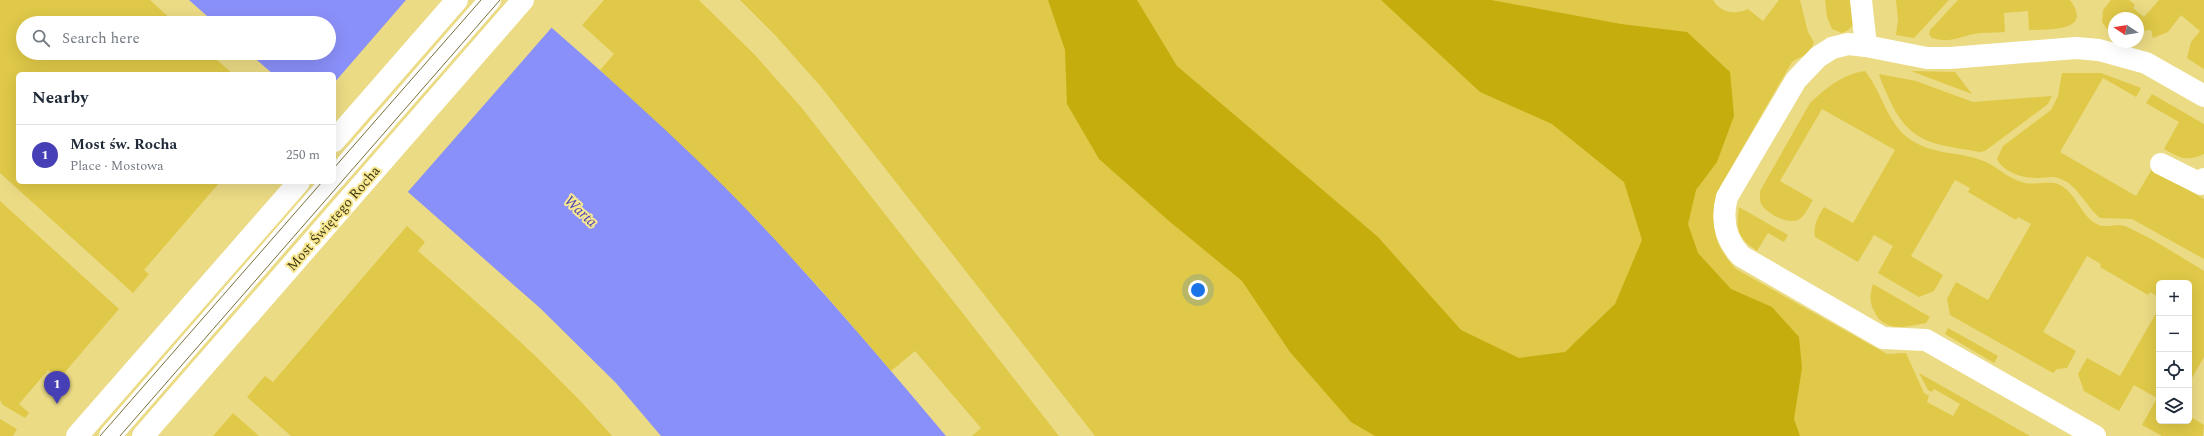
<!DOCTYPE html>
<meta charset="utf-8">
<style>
:root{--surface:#fff;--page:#f6f6f7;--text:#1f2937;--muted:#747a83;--line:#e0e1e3;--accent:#473fb5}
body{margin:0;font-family:Spectral,serif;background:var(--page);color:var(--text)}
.controls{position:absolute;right:12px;bottom:12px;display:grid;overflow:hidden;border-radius:6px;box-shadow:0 4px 16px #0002}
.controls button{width:36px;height:36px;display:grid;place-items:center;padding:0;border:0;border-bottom:1px solid var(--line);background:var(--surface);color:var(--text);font:20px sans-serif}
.compass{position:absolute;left:2108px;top:12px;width:36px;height:36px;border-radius:50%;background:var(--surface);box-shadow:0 4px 16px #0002;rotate:282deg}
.you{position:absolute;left:1198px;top:290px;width:14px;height:14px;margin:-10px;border:3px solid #fff;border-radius:50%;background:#1a73e8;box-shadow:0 0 0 6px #1a73e833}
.badge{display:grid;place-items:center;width:26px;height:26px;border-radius:50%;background:var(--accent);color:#fff;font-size:13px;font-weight:700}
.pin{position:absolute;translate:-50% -33px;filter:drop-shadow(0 1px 2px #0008)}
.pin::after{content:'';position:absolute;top:21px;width:14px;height:12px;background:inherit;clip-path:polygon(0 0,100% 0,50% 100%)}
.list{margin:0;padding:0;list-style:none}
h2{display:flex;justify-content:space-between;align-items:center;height:52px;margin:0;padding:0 16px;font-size:17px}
h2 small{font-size:13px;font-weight:400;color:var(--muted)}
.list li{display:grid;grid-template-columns:26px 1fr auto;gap:12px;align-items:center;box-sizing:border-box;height:60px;padding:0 16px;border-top:1px solid var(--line)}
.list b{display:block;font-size:15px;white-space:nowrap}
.list p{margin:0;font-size:13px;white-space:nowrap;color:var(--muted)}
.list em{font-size:13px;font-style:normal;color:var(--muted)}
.icon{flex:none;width:22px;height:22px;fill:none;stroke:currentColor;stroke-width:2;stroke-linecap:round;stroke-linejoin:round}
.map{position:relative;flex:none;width:2204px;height:436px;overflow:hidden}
.search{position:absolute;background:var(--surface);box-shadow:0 4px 16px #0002;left:16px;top:16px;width:320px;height:44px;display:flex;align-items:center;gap:10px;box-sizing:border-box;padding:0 14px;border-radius:22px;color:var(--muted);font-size:15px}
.panel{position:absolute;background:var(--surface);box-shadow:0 4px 16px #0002;left:16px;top:72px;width:320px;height:112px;border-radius:6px}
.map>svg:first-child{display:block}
.green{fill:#e0c948}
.forest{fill:#c4ad0d}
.water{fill:#8a90f9}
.pier{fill:#ebdb85}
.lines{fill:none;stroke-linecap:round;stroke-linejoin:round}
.minor{stroke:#fff;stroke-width:22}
.tram{stroke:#796f3a;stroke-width:1}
.labels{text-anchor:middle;stroke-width:4;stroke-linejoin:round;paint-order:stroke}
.street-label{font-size:14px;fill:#3c3511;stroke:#f8e891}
.water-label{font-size:15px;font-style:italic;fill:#4840b8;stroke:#f8e891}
</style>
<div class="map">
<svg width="2204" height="436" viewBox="0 0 2204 436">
<rect width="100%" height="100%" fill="#ebdb85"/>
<g class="green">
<path d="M0,0H150L175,23H23V53H209L233,74H18V182H220L144,270L149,274L133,293L0,173Z"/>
<path d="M604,0H699L706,7L755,55L801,107L1059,436H972L981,428L915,351L891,371L822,291L751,214L600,70L614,54L582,25Z"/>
<path d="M740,0H1713C1721,13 1734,15 1748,9L1763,21L1779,0H1800L1808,32L1814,42C1809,57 1803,55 1792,62L1720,187C1712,225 1709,239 1736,269L1887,354L1906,353L1924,393L1929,396L1927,402L1953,416L1960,404L1934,389L1932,392L1928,390L1919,373L2030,436H1095L822,88L775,35Z"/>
<path d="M1825,0H1853C1854,15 1859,27 1842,33L1832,29L1827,17Z"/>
<path d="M1896,0H1949L1914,38L1896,35L1898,20Z"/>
<path d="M1958,0H2070C2094,32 2049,29 2029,30L2028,11L2004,13L2005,32C1995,33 1983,32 1973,34C1958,38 1948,43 1932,38L1929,34L1930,30Z"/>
<path d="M2111,0H2129L2135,5L2133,8L2144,17L2159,0H2204V69L2187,58L2191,42L2200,31L2181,15L2168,32L2153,38L2151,30L2138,31V18H2114V30L2107,29L2102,22L2103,10Z"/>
<path d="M1865,71C1882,92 1886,120 1907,137C1932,157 1962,150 1988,163C2001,170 2009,179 2025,183C2035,185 2048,181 2058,184C2075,191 2080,214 2095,223C2105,230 2117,222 2127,227C2154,239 2179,256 2204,271V357L2189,383V283H2159V297L2150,292L2148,295L2100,267L2101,264L2087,256L2043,332L2076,351L2067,368L2057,369L2053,373L1950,315L1947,299L1956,282L1988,300L2031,224L2018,217L2016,220L1968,192L1970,188L1955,180L1911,256L1943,275L1934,291L1919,297L1878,273L1893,246L1874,235L1858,262L1815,237C1813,225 1818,217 1824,207L1853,223L1895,150L1822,109L1780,181L1813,200C1809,206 1806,214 1801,218C1791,226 1772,216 1764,208C1759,203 1760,197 1760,191L1810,103C1826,88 1843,74 1865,71Z"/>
<path d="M1911,71L1955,72L1972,94Z"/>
<path d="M2062,73H2101L2141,88L2136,97L2103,78L2060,152L2136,196L2152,169L2204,199V259L2132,219L2100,218C2086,207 2077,183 2058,178C2052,176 2046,178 2040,178C2025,179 2004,173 1997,159L2003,146L2051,110L2058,96Z"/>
<path d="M1879,74L1916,81L1973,102L2052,96L2048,104L1985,151L1979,152C1938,144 1913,146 1892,105C1887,94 1882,85 1879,74Z"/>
<path d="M2152,94L2204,124V154C2186,162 2180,158 2164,149L2179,122L2146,103Z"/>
<path d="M0,201L119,309L59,379L48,370L19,404L29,413L25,418L3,405L0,400Z"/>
<path d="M1739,207L1788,235L1784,242L1768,233L1757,251C1737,237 1736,231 1739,207Z"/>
<path d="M407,226L425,242L418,251C486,310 552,367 612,436H291L247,397L265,376L273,382Z"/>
<path d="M1873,284L1930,317L1926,323C1906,327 1884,333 1874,311C1869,301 1870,294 1873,284Z"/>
<path d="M2159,308V421H2189V416L2204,425L2203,436H2162L2142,425L2157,398L2134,385L2119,411L2084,391L2078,374L2087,358L2120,376Z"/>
<path d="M1948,328L1998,356L1994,363L1945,334Z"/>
<path d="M233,413L259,436H213Z"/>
<path d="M0,419L17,429L13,436H0Z"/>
</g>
<path class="forest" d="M1048,0H1137L1177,66L1378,237L1461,330L1519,358L1565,352L1615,304L1642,240L1624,182L1552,124L1480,92L1381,0H1491L1621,24L1687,32L1730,72L1734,116L1717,162L1696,190L1688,224L1698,253L1731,289L1772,307L1799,337L1802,368L1794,419L1800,436H1375L1351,422L1290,352L1242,281L1169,221L1099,159L1067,104L1065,50Z"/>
<path class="water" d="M189,0H520C599,69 679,139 752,215C819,286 883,361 946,436H661L616,383L540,308L334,127V74H273L249,53H329V23H215Z"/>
<path class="pier" d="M406,0H523L553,26L406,194L334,130V83Z"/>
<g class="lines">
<g class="minor">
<path d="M1861,0L1866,46"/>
<path d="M334,141L457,0"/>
<path d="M2161,164L2201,184L2204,179"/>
<path d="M334,179L490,0"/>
<path d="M77,436L299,182"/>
<path d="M110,436L331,182"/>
<path d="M143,436L523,0"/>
<path d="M2095,436L1926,340L1883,338L1741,256C1725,239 1721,219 1727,197L1796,80L1818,57L1832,48L1848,44L1866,46L1927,58H1950L2076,48L2099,50L2146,63L2204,96"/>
</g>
<g class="tram">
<path d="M334,168L481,0"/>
<path d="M100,436L322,182"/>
<path d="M120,436L500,0"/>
</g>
</g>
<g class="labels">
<g class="street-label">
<text transform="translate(333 218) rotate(-49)" y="5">Most Świętego Rocha</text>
</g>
<g class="water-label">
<text transform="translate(581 211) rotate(43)" y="5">Warta</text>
</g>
</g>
</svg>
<div class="controls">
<button>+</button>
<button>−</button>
<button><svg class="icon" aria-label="locate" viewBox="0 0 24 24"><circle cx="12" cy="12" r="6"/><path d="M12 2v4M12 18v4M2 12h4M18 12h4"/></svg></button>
<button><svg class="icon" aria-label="layers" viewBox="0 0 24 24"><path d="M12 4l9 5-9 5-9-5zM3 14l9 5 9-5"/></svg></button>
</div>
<svg class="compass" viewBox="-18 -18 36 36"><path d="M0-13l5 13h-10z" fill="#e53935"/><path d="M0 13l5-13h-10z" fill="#747a83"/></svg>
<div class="you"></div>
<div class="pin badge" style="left:57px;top:404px">1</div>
<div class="search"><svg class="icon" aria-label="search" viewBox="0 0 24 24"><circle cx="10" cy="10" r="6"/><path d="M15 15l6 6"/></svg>Search here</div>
<section class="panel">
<h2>Nearby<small></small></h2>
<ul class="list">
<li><span class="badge">1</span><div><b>Most św. Rocha</b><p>Place · Mostowa</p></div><em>250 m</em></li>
</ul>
</section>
</div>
